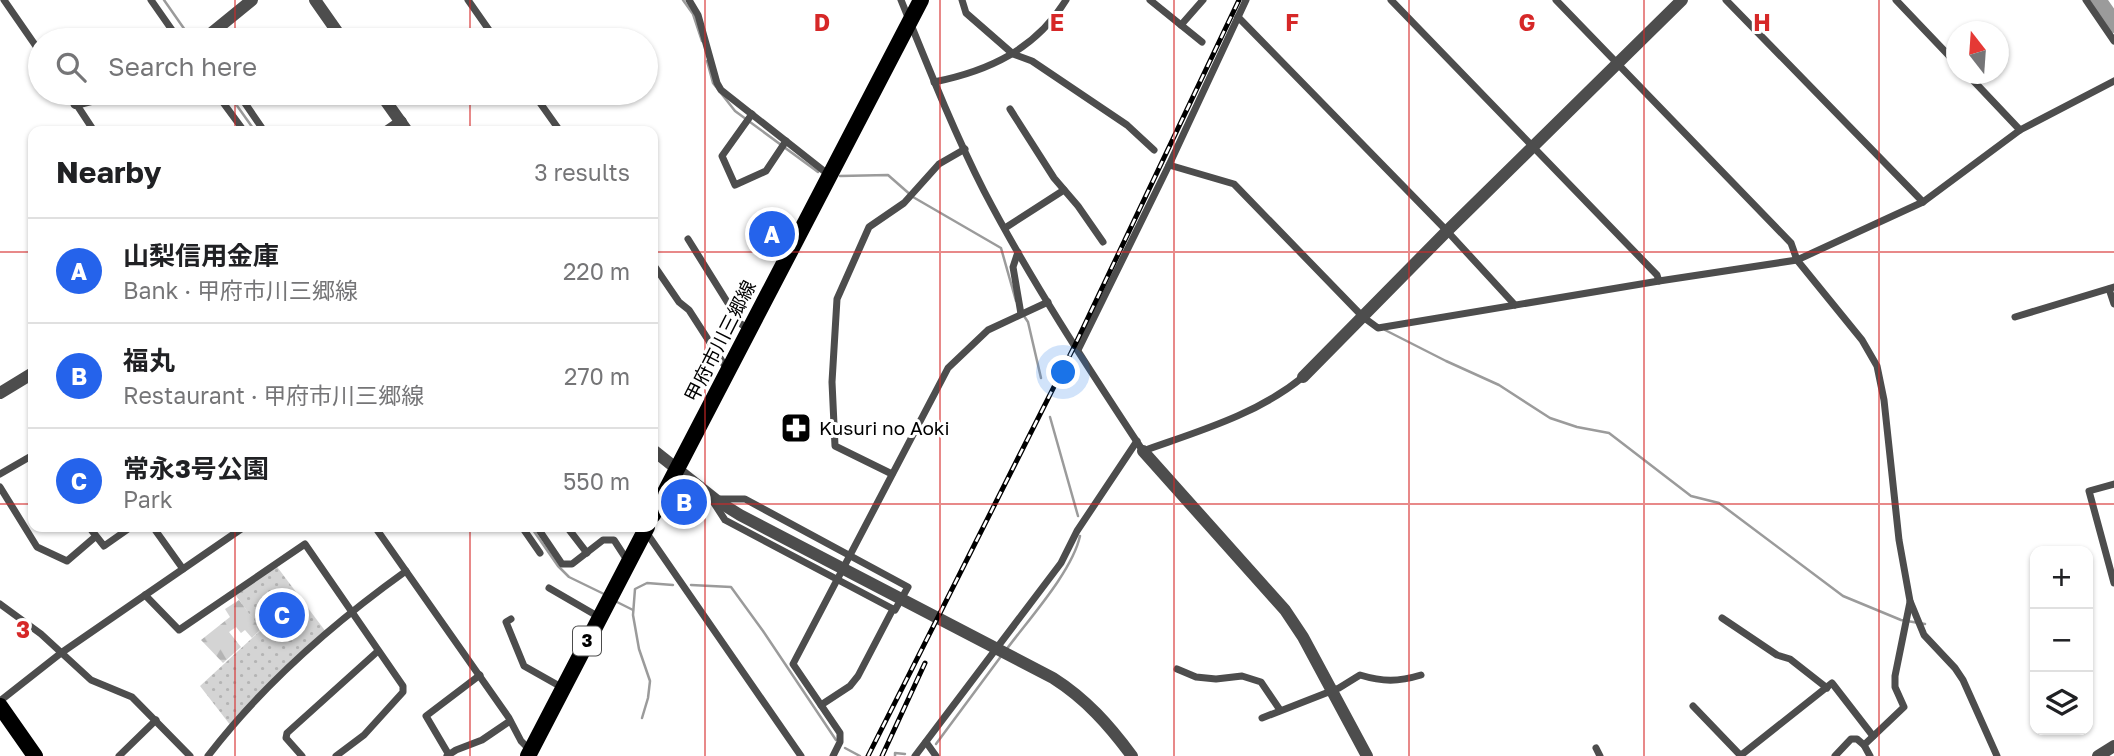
<!DOCTYPE html>
<meta charset="utf-8">
<style>
:root{--surface:#fff;--page:#f2f2f2;--text:#202124;--muted:#757577;--line:#e0e0e0;--accent:#2563eb}
body{margin:0;font-family:"Golos Text","Noto Sans JP",sans-serif;background:var(--page);color:var(--text)}
.controls{position:absolute;right:21px;bottom:21px;display:grid;overflow:hidden;border-radius:14px;box-shadow:0 2px 5px #0004}
.controls button{width:63px;height:63px;display:grid;place-items:center;padding:0;border:0;border-bottom:2px solid var(--line);background:var(--surface);color:var(--text);font:35px sans-serif}
.compass{position:absolute;left:1946px;top:21px;width:63px;height:63px;border-radius:50%;background:var(--surface);box-shadow:0 2px 5px #0004;rotate:343deg}
.you{position:absolute;left:1064px;top:373px;width:24px;height:24px;margin:-18px;border:5px solid #fff;border-radius:50%;background:#1a73e8;box-shadow:0 0 0 10px #1a73e833}
.badge{display:grid;place-items:center;width:46px;height:46px;border-radius:50%;background:var(--accent);color:#fff;font-size:23px;font-weight:700}
.pin{position:absolute;translate:-50% -50%;border:4px solid #fff;box-shadow:0 2px 7px #0006}
.list{margin:0;padding:0;list-style:none}
h2{display:flex;justify-content:space-between;align-items:center;height:91px;margin:0;padding:0 28px;font-size:30px}
h2 small{font-size:23px;font-weight:400;color:var(--muted)}
.list li{display:grid;grid-template-columns:46px 1fr auto;gap:21px;align-items:center;box-sizing:border-box;height:105px;padding:0 28px;border-top:2px solid var(--line)}
.list b{display:block;font-size:26px;white-space:nowrap}
.list p{margin:0;font-size:23px;white-space:nowrap;color:var(--muted)}
.list em{font-size:23px;font-style:normal;color:var(--muted)}
.icon{flex:none;width:38px;height:38px;fill:none;stroke:currentColor;stroke-width:2;stroke-linecap:round;stroke-linejoin:round}
.map{position:relative;flex:none;width:2114px;height:756px;overflow:hidden}
.search{position:absolute;background:var(--surface);box-shadow:0 2px 5px #0004;left:28px;top:28px;width:630px;height:77px;display:flex;align-items:center;gap:18px;box-sizing:border-box;padding:0 24px;border-radius:38px;color:var(--muted);font-size:26px}
.panel{position:absolute;background:var(--surface);box-shadow:0 2px 5px #0004;left:28px;top:126px;width:630px;height:406px;border-radius:14px}
.map>svg:first-child{display:block}
.forest{fill:url(#forest-firs)}
.park{fill:url(#park-dots)}
.lines{fill:none;stroke-linecap:round;stroke-linejoin:round}
.stream{stroke:#9b9b9b;stroke-width:2.5}
.river{stroke:#9b9b9b;stroke-width:18}
.minor{stroke:#4d4d4d;stroke-width:7}
.tertiary{stroke:#4d4d4d;stroke-width:12}
.primary{stroke:#000;stroke-width:16}
.rail-casing{stroke:#000;stroke-width:5}
.rail{stroke:#fff;stroke-width:2.5;stroke-dasharray:8;stroke-linecap:butt}
.grid{fill:none;stroke:#d62828;stroke-width:2;stroke-opacity:0.55}
.labels{text-anchor:middle;stroke-width:6;stroke-linejoin:round;paint-order:stroke}
.shield{fill:#fff;stroke:#4c4c4c;stroke-width:2}
.shield-label{font-size:18px;font-weight:bold;fill:#000}
.street-label{font-size:19px;fill:#000;stroke:#fff}
.poi-label{font-size:19px;fill:#000;stroke:#fff;text-anchor:start}
.grid-label{font-size:23px;text-anchor:middle;font-weight:bold;fill:#d62828;stroke:#fff;stroke-width:6;stroke-linejoin:round;paint-order:stroke}
</style>
<div class="map">
<svg width="2114" height="756" viewBox="0 0 2114 756">
<defs>
<pattern id="forest-firs" width="22" height="20" patternUnits="userSpaceOnUse" patternTransform="scale(1.75)"><rect width="22" height="20" fill="#d4d4d4"/><path d="M5 1l3.5 6h-7zM16 11l3.5 6h-7z" fill="#b4b4b4"/></pattern>
<pattern id="park-dots" width="8" height="8" patternUnits="userSpaceOnUse" patternTransform="scale(1.75)"><rect width="8" height="8" fill="#d4d4d4"/><path d="M2 2h.1M6 6h.1" fill="none" stroke="#b4b4b4" stroke-width="1.8" stroke-linecap="round"/></pattern>
</defs>
<rect width="100%" height="100%" fill="#fff"/>
<path class="forest" d="M239,600L261,629L252,638L245,630L241,633L236,627L229,632L241,647L223,663L201,640L230,617L225,609Z"/>
<path class="park" d="M275,564L326,632L231,726L200,686L261,630L234,593Z"/>
<g class="lines">
<g class="stream">
<path d="M164,0L192,40"/>
<path d="M683,0L693,14L702,41"/>
<path d="M707,61L713,83L735,111L818,172"/>
<path d="M228,93L255,131"/>
<path d="M840,176L888,175L913,197L1001,248L1016,301"/>
<path d="M1024,316L1028,322L1041,378"/>
<path d="M1385,330L1446,361L1499,385L1550,418L1577,427L1609,433L1691,496L1719,503L1843,596L1901,620L1925,624"/>
<path d="M1050,417L1078,516"/>
<path d="M531,527L558,566L569,577L606,595"/>
<path d="M691,585L731,587L763,631L836,740"/>
<path d="M617,602L633,610"/>
<path d="M1006,650C1028,620 1072,572 1080,536"/>
<path d="M642,718L648,698L650,681L639,649L633,615L635,589L647,583L673,585"/>
<path d="M936,744L1002,655"/>
<path d="M845,748L860,756"/>
<path d="M895,756V753L905,754"/>
</g>
<path class="river" d="M2097,0L2114,24"/>
<g class="minor">
<path d="M4,0L40,52"/>
<path d="M151,0L179,40"/>
<path d="M468,0L496,40"/>
<path d="M689,0L698,15L717,83L721,90L829,175"/>
<path d="M901,0C927,64 953,130 984,191C1031,281 1087,366 1143,451C1199,431 1256,415 1303,377"/>
<path d="M962,0L966,13L1013,54L1032,61L1127,125L1154,150"/>
<path d="M1150,0L1202,42"/>
<path d="M1391,0L1657,275L1659,281"/>
<path d="M1556,0L1791,243L1797,260L1862,340L1877,366L1884,400L1899,540L1910,601L1924,635L1955,668L1963,680L1997,756"/>
<path d="M1726,0L1923,202"/>
<path d="M1896,0L1956,63"/>
<path d="M2086,0L2114,41"/>
<path d="M1238,17L1447,231L1515,305"/>
<path d="M1181,25L1203,0"/>
<path d="M1967,74L2020,130"/>
<path d="M934,82C989,71 1036,49 1066,0"/>
<path d="M69,93L94,131"/>
<path d="M216,93L244,131"/>
<path d="M238,93L264,131"/>
<path d="M533,93L560,131"/>
<path d="M1010,109L1054,178L1078,206L1103,242"/>
<path d="M752,114L722,156L735,185L766,171L786,141"/>
<path d="M1169,165L1234,184L1363,317L1378,328L1659,281L1797,260L1923,202L2020,130L2114,81"/>
<path d="M1005,228L1064,190"/>
<path d="M688,239L741,324L749,329"/>
<path d="M1018,252L1013,267L1021,314"/>
<path d="M653,264L679,302L689,310L727,369"/>
<path d="M2109,289L2114,304"/>
<path d="M2015,317L2114,287"/>
<path d="M1078,350L1169,165L1246,0"/>
<path d="M0,474L33,455"/>
<path d="M892,474L835,446L832,382L837,299L869,227L904,203L939,164L965,149"/>
<path d="M2114,484L2089,491L2114,583"/>
<path d="M0,487L37,547L67,561L95,537"/>
<path d="M712,500L725,520L895,610L908,587L745,499H717"/>
<path d="M89,527L104,546L131,527"/>
<path d="M153,527L183,569"/>
<path d="M375,527L509,718L521,741L530,750"/>
<path d="M522,527L540,553"/>
<path d="M537,527L562,564H572L603,540H614L627,560"/>
<path d="M567,527L587,553"/>
<path d="M646,532L801,756"/>
<path d="M549,588L599,617"/>
<path d="M145,595L179,630L305,544L403,686V692L364,735L336,756"/>
<path d="M0,604L41,634L91,680L132,697L190,756"/>
<path d="M1722,618L1777,655L1790,659L1827,688"/>
<path d="M511,619L506,622L524,666L563,688"/>
<path d="M1177,669L1196,677L1216,679L1242,676L1261,682L1280,710"/>
<path d="M0,701L61,653L244,527"/>
<path d="M821,705L850,686L858,676L893,609"/>
<path d="M1693,706L1741,756"/>
<path d="M1262,718L1339,688L1360,675C1383,682 1398,682 1421,675"/>
<path d="M926,742L936,756"/>
<path d="M1596,748L1600,756"/>
<path d="M449,755L426,716L480,675"/>
<path d="M119,756L156,720"/>
<path d="M208,756C264,683 332,624 406,571"/>
<path d="M302,756L286,738L287,733L378,651"/>
<path d="M447,756L456,750L482,740L510,721"/>
<path d="M833,756L840,742V733L793,664L948,368L988,330L1048,302"/>
<path d="M915,756L1061,563L1077,531L1137,441"/>
<path d="M1740,756L1832,683L1873,736"/>
<path d="M1835,756L1851,739H1857L1864,745"/>
<path d="M1870,756L1864,745L1904,707L1895,687V676L1910,602"/>
</g>
<g class="tertiary">
<path d="M315,0L343,40"/>
<path d="M203,40L252,0"/>
<path d="M380,93L407,131"/>
<path d="M76,103L115,93"/>
<path d="M388,131L401,122"/>
<path d="M1303,377L1447,231L1682,0"/>
<path d="M0,393L33,373"/>
<path d="M653,450L716,500L740,515L1053,678C1086,699 1109,725 1132,756"/>
<path d="M1143,451L1285,610L1303,637L1367,756"/>
<path d="M2098,756L2114,746"/>
</g>
<g class="primary">
<path d="M653,515L921,0"/>
<path d="M0,706L35,756"/>
<path d="M528,756L647,527"/>
</g>
<g class="rail-casing">
<g id="rail">
<path d="M868,756L1075,345L1239,0"/>
<path d="M882,756L925,663"/>
</g>
</g>
<use href="#rail" class="rail"/>
</g>
<path class="grid" d="M235,0V40M470,0V40M705,0V756M940,0V756M1174,0V756M1409,0V756M1644,0V756M1879,0V756M235,93V131M470,93V131M0,252H33M653,252H2114M0,504H33M653,504H2114M235,527V756M470,527V756"/>
<defs>
<g id="pharmacy-square" transform="scale(1.575)"><rect x="-9" y="-9" width="18" height="18" rx="4" fill="#000" stroke="#fff"/><path d="M-2-6h4v4h4v4h-4v4h-4v-4h-4v-4h4Z" fill="#fff"/></g>
</defs>
<g fill-rule="evenodd">
<use href="#pharmacy-square" x="796" y="428"/>
</g>
<g class="labels">
<rect class="shield" x="573" y="626.5" width="28" height="29" rx="5"/>
<g class="shield-label">
<text x="587" y="647">3</text>
</g>
<g class="street-label">
<text transform="translate(720 341) rotate(-63)" y="7">甲府市川三郷線</text>
</g>
<g class="poi-label">
<text x="819" y="435">Kusuri no Aoki</text>
</g>
</g>
<g class="grid-label">
<text x="822" y="31">D</text>
<text x="1057" y="31">E</text>
<text x="1292" y="31">F</text>
<text x="1527" y="31">G</text>
<text x="1762" y="31">H</text>
<text x="23" y="638">3</text>
</g>
</svg>
<div class="controls">
<button>+</button>
<button>−</button>
<button><svg class="icon" aria-label="layers" viewBox="0 0 24 24"><path d="M12 4l9 5-9 5-9-5zM3 14l9 5 9-5"/></svg></button>
</div>
<svg class="compass" viewBox="-18 -18 36 36"><path d="M0-13l5 13h-10z" fill="#e53935"/><path d="M0 13l5-13h-10z" fill="#757577"/></svg>
<div class="you"></div>
<div class="pin badge" style="left:772px;top:234px">A</div>
<div class="pin badge" style="left:684px;top:502px">B</div>
<div class="pin badge" style="left:282px;top:615px">C</div>
<div class="search"><svg class="icon" aria-label="search" viewBox="0 0 24 24"><circle cx="10" cy="10" r="6"/><path d="M15 15l6 6"/></svg>Search here</div>
<section class="panel">
<h2>Nearby<small>3 results</small></h2>
<ul class="list">
<li><span class="badge">A</span><div><b>山梨信用金庫</b><p>Bank · 甲府市川三郷線</p></div><em>220 m</em></li>
<li><span class="badge">B</span><div><b>福丸</b><p>Restaurant · 甲府市川三郷線</p></div><em>270 m</em></li>
<li><span class="badge">C</span><div><b>常永3号公園</b><p>Park</p></div><em>550 m</em></li>
</ul>
</section>
</div>
